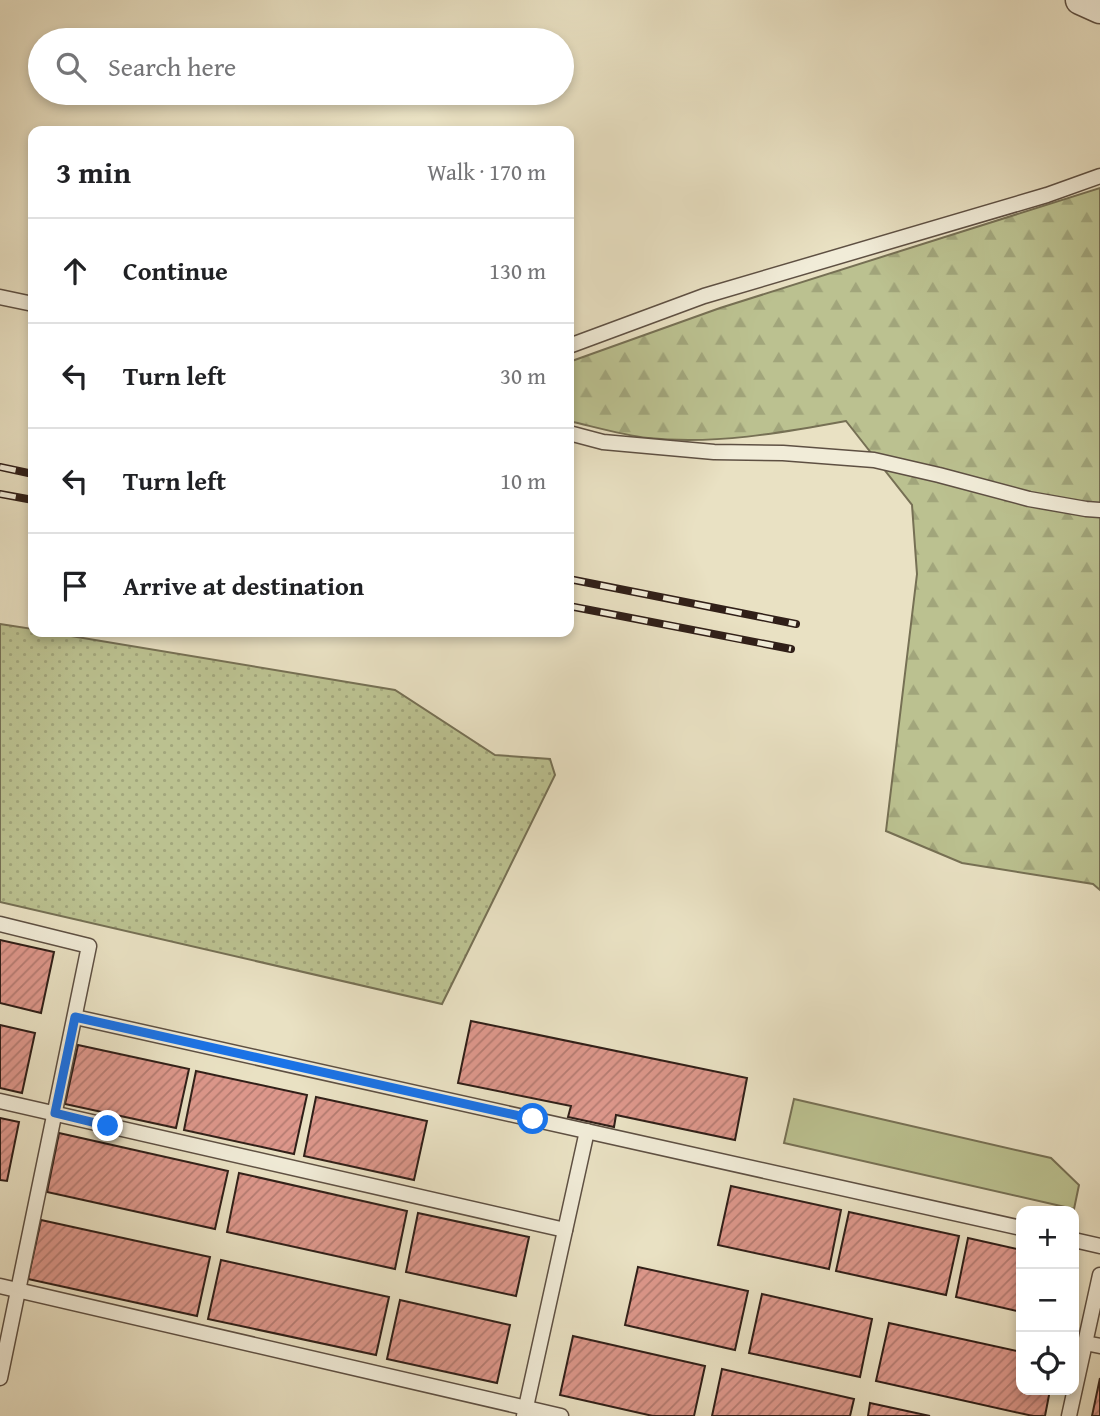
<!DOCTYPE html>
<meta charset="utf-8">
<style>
:root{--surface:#fff;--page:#f6f6f6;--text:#202124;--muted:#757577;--line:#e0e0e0}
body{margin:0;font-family:"Gentium Book Plus",serif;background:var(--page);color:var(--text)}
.controls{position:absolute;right:21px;bottom:21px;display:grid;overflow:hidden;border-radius:14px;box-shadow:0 4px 10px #0003}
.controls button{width:63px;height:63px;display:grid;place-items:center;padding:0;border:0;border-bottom:2px solid var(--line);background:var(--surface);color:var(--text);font:35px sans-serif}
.stop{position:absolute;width:21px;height:21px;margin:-16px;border:5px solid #1a73e8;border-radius:50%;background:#fff}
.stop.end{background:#1a73e8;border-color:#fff;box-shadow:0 2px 7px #0008}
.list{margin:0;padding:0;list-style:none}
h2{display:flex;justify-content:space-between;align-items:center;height:91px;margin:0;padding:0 28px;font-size:30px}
h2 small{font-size:23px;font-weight:400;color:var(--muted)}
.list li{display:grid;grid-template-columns:46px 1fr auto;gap:21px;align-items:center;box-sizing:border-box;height:105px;padding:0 28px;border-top:2px solid var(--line)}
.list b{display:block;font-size:26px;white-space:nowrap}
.list em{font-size:23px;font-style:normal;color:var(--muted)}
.icon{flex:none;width:38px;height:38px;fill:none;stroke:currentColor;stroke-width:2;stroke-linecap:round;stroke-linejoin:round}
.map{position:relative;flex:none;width:1100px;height:1416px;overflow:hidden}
.search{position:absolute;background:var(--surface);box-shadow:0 4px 10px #0003;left:28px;top:28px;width:546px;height:77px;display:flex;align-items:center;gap:18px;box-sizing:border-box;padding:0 24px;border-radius:38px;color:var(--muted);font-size:26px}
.panel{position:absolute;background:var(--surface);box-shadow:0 4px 10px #0003;left:28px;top:126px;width:546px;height:511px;border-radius:14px}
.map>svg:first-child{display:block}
.grass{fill:url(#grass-dots);stroke:#767054;stroke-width:2}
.forest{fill:url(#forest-firs);stroke:#767054;stroke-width:2}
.pitch{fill:#bbc190;stroke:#767054;stroke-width:2}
.building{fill:url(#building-hatch);stroke:#301f18;stroke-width:2}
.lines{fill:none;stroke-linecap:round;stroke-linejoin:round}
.service-casing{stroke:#5e5043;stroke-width:17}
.minor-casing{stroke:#5e5043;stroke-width:31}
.service{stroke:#f1ecd8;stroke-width:14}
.minor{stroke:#f1ecd8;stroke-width:28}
.rail-casing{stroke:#301f18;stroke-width:8}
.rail{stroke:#f1ecd8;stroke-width:5;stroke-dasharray:16;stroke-linecap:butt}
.route{stroke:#1a73e8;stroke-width:9}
</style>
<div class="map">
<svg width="1100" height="1416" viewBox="0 0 1100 1416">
<defs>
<pattern id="grass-dots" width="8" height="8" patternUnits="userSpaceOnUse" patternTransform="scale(1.75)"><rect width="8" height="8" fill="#bbc190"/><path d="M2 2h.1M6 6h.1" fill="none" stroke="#a1a57b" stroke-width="1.8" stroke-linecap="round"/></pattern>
<pattern id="forest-firs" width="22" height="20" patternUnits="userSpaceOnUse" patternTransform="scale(1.75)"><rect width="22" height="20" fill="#bbc190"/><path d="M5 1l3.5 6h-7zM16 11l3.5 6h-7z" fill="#a1a57b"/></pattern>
<pattern id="building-hatch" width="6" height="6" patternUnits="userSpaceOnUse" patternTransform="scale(1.75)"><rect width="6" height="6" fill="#dd978b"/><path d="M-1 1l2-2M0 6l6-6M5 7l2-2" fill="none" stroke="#b47b71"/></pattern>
</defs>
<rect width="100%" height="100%" fill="#e9e1c3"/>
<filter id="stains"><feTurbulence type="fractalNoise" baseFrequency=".00286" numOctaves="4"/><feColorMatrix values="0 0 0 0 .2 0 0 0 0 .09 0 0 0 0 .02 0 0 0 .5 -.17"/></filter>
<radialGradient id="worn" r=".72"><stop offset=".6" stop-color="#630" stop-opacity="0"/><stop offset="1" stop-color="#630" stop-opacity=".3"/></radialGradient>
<path class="grass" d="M0,624L33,629V632H47L395,690L495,755L550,759L555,775L442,1004L0,902Z"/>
<path class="forest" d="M1100,188V890L1093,884L962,863L886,831L917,574L912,505L846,421C781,433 714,445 648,438C622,435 595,427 569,421V362L720,308Z"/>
<path class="pitch" d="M794,1099L1051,1158L1079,1185L1074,1209L784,1143Z"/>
<g class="building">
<path d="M0,940L54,952L41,1013L0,1003Z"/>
<path d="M471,1021L747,1078L735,1140L616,1115L614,1127L568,1117L571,1106L458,1083Z"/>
<path d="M0,1025L35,1033L22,1093L0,1088Z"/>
<path d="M78,1045L189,1069L176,1128L65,1104Z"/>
<path d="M196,1071L307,1095L294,1154L184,1130Z"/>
<path d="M316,1097L427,1121L414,1180L304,1156Z"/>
<path d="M0,1118L19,1122L7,1181L0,1180Z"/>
<path d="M59,1133L228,1171L215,1229L47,1192Z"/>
<path d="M239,1173L407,1211L395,1269L227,1232Z"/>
<path d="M731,1186L841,1210L829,1269L718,1245Z"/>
<path d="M849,1212L959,1236L946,1295L836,1271Z"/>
<path d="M418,1213L529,1237L516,1296L406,1272Z"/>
<path d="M41,1220L210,1257L197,1316L28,1279Z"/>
<path d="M968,1238L1021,1250V1312L956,1297Z"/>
<path d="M221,1260L389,1297L376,1355L208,1319Z"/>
<path d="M638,1267L748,1291L735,1350L625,1325Z"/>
<path d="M762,1294L872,1319L860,1377L749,1353Z"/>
<path d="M400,1300L510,1325L497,1383L387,1359Z"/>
<path d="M889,1323L1021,1352V1390H1050L1045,1416H1033L876,1381Z"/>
<path d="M573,1336L705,1366L694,1416H653L560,1395Z"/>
<path d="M722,1369L854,1399L850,1416H712Z"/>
<path d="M1100,1378V1416H1092Z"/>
<path d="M870,1403L930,1416H868Z"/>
</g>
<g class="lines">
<g class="service-casing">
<g id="service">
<path d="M0,297L33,304"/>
<path d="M569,346L704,296L1047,195L1100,176"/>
<path d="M569,433L603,442L714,452L783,453L874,460L939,475L1029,499L1086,509L1100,510"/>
<path d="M0,924L89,946L0,1378"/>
<path d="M75,1017L1021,1228"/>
<path d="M0,1101L565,1230"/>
<path d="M1074,1240L1100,1246"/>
<path d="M0,1286L561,1416"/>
<path d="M1085,1343L1100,1346"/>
<path d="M524,1416L587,1131"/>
<path d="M1069,1416L1100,1275"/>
</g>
</g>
<g class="minor-casing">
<path id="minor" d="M1080,0L1100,9"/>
</g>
<use href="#service" class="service"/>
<use href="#minor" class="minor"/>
<g class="rail-casing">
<g id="rail">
<path d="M0,467L33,474"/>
<path d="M0,494L33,500"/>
<path d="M569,579L796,624"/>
<path d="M569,606L791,649"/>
</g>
</g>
<use href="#rail" class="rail"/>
</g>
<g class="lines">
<path class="route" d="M108,1126L55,1113L75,1017L533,1119"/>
</g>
<rect width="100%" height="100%" filter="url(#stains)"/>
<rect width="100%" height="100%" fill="url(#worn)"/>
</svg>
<div class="controls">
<button>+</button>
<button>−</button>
<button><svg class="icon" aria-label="locate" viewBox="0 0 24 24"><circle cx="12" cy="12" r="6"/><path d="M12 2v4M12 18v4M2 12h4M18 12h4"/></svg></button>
</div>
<div class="stop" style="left:533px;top:1119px"></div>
<div class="stop end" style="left:108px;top:1126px"></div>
<div class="search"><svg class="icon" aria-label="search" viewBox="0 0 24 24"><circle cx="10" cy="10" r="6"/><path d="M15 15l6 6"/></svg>Search here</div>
<section class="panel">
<h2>3 min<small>Walk · 170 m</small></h2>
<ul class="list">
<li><svg class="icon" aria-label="ahead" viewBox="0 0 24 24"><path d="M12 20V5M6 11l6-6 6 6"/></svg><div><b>Continue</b></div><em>130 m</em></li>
<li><svg class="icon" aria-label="left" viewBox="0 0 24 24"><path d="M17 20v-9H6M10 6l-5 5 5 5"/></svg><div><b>Turn left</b></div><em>30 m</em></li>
<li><svg class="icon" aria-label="left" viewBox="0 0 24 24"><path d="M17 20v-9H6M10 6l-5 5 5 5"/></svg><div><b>Turn left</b></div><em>10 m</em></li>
<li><svg class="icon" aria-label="arrive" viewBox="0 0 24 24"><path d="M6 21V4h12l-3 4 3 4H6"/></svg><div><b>Arrive at destination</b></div></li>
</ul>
</section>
</div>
